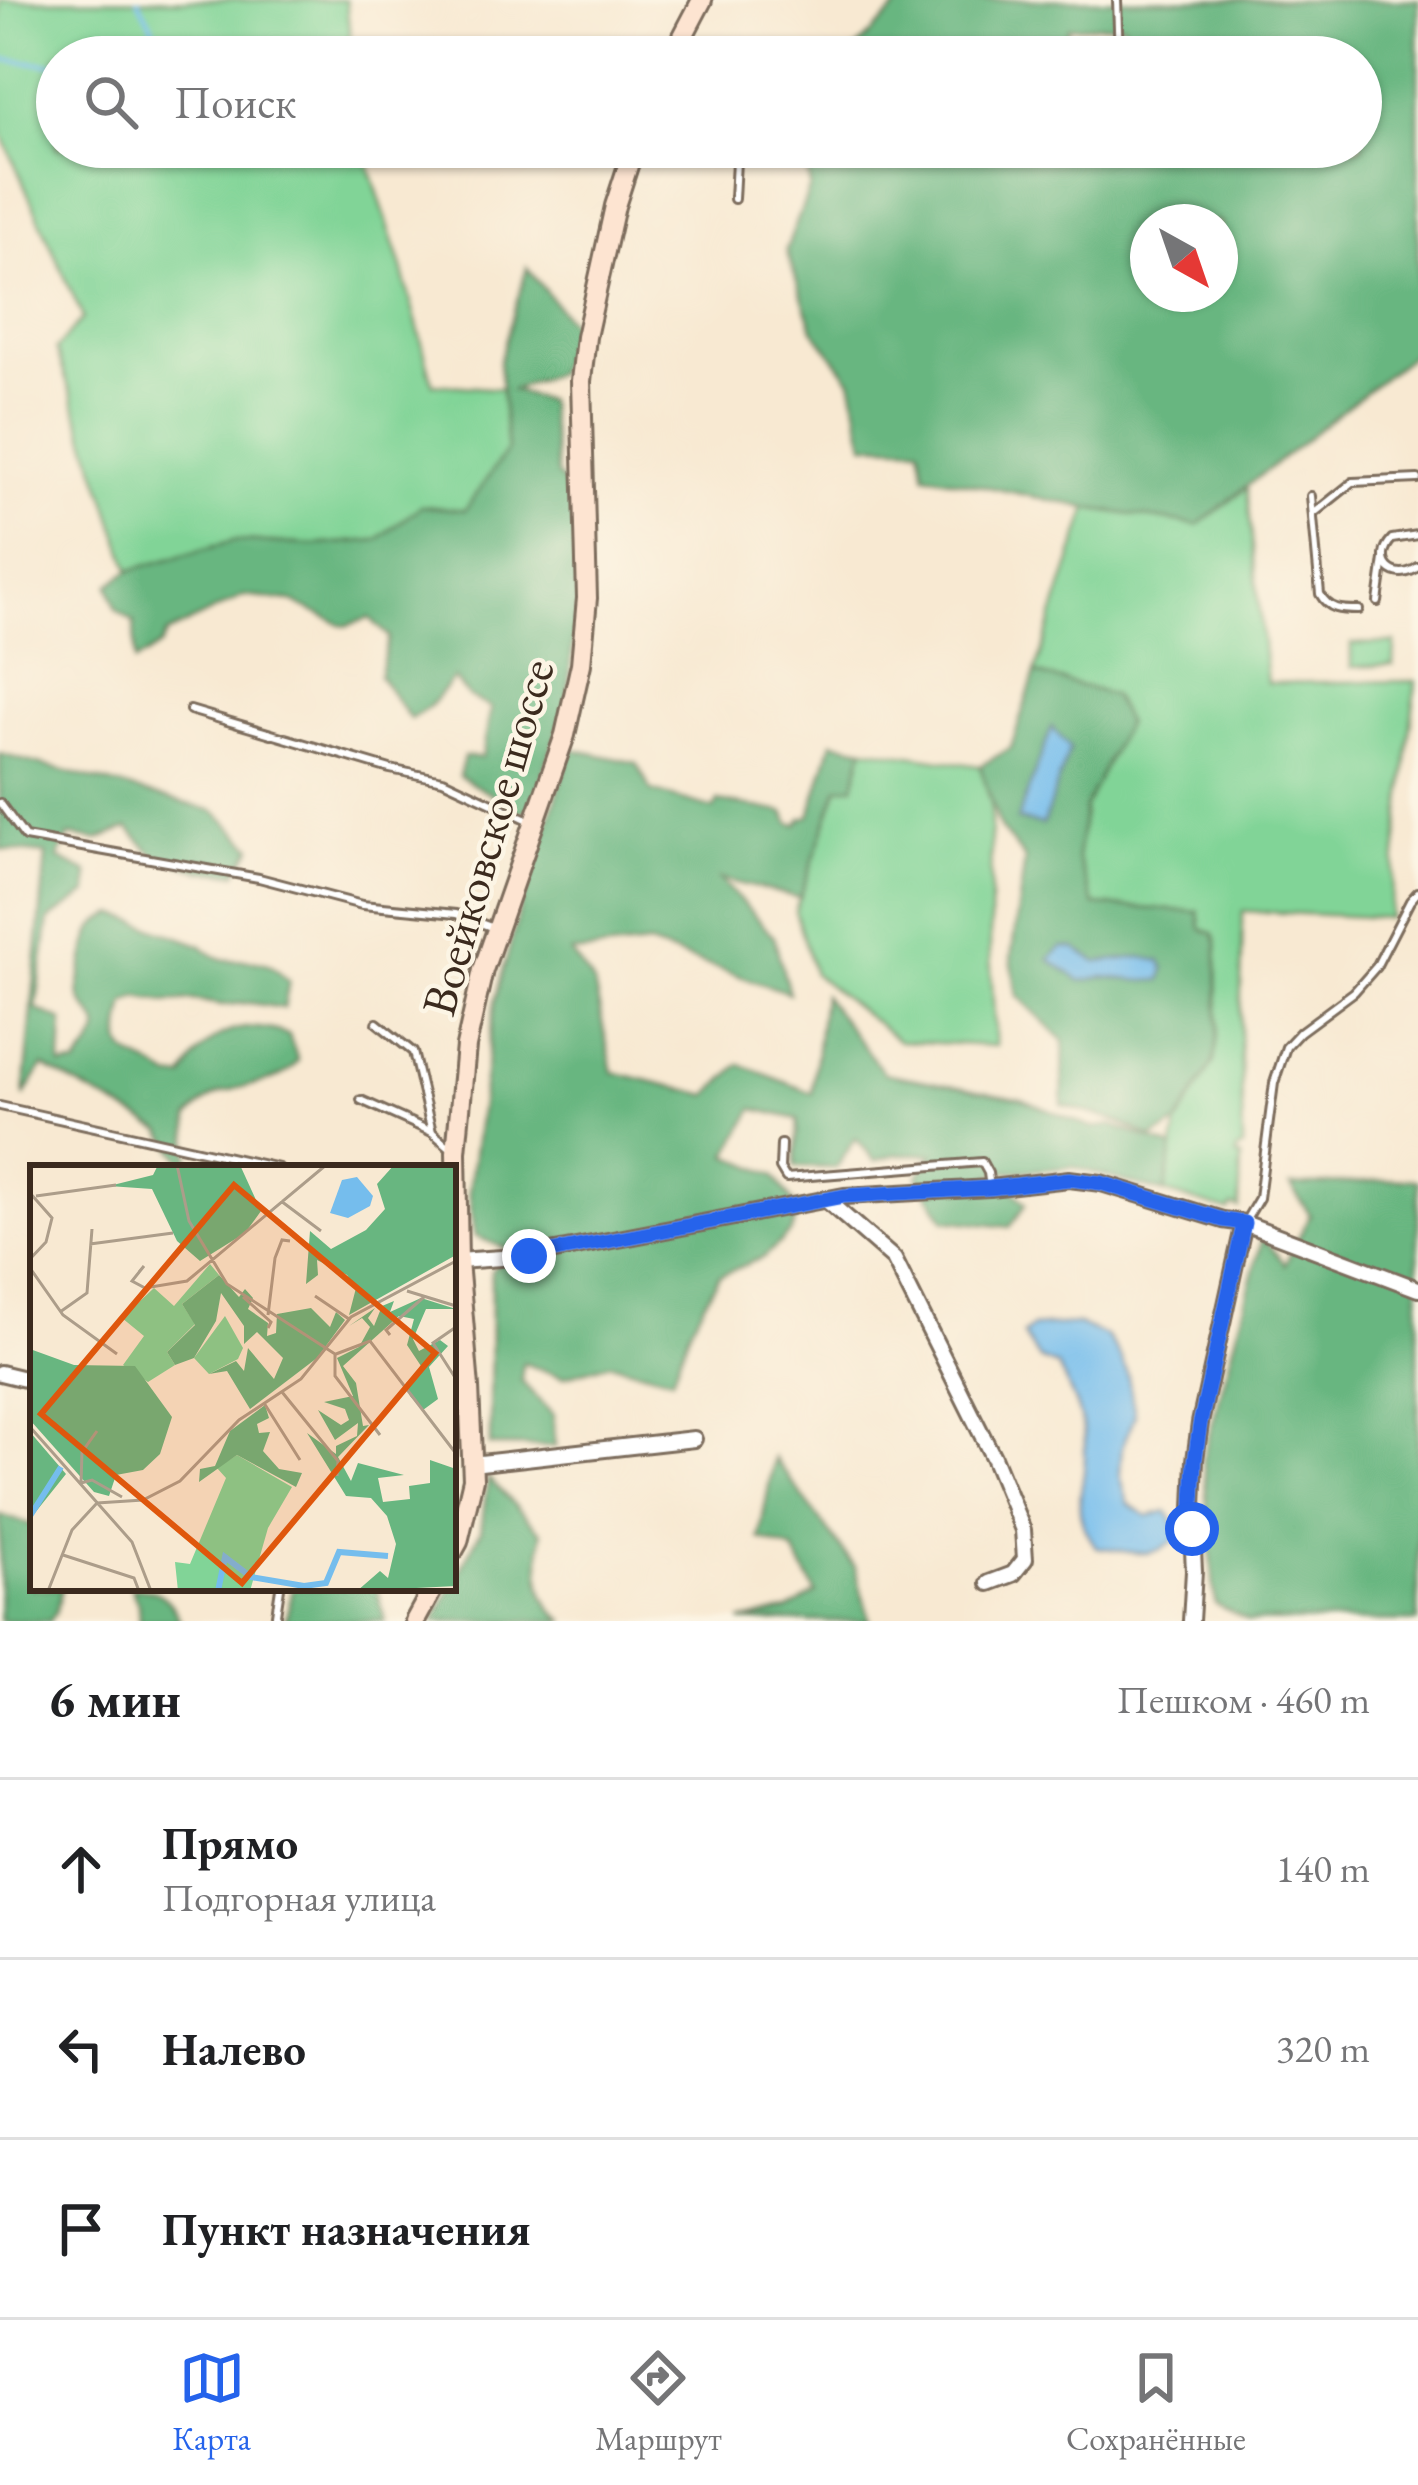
<!DOCTYPE html>
<html lang="ru">
<meta charset="utf-8">
<style>
:root{--surface:#fff;--page:#f6f6f6;--text:#202124;--muted:#757577;--line:#e0e0e0;--accent:#2563eb}
body{margin:0;font-family:"EB Garamond",serif;background:var(--page);color:var(--text)}
.compass{position:absolute;left:1130px;top:204px;width:108px;height:108px;border-radius:50%;background:var(--surface);box-shadow:0 3px 9px #0004;rotate:140deg}
.stop{position:absolute;width:36px;height:36px;margin:-27px;border:9px solid #2563eb;border-radius:50%;background:#fff}
.stop.end{background:#2563eb;border-color:#fff;box-shadow:0 3px 12px #0008}
.list{margin:0;padding:0;list-style:none}
h2{display:flex;justify-content:space-between;align-items:center;height:156px;margin:0;padding:0 48px;font-size:51px}
h2 small{font-size:39px;font-weight:400;color:var(--muted)}
.list li{display:grid;grid-template-columns:78px 1fr auto;gap:36px;align-items:center;box-sizing:border-box;height:180px;padding:0 48px;border-top:3px solid var(--line)}
.list b{display:block;font-size:45px;white-space:nowrap}
.list p{margin:0;font-size:39px;white-space:nowrap;color:var(--muted)}
.list em{font-size:39px;font-style:normal;color:var(--muted)}
.icon{flex:none;width:66px;height:66px;fill:none;stroke:currentColor;stroke-width:2;stroke-linecap:round;stroke-linejoin:round}
.map{position:relative;flex:none;width:1418px;height:1621px;overflow:hidden}
.search{position:absolute;background:var(--surface);box-shadow:0 3px 9px #0004;left:36px;right:36px;top:36px;height:132px;display:flex;align-items:center;gap:30px;box-sizing:border-box;padding:0 42px;border-radius:66px;color:var(--muted);font-size:45px}
.sheet{height:696px;background:var(--surface)}
nav{display:flex;justify-content:space-around;align-items:center;box-sizing:border-box;height:168px;border-top:3px solid var(--line);background:var(--surface);font-size:33px;color:var(--muted)}
nav a{display:grid;justify-items:center;gap:6px}
nav .on{color:var(--accent)}
.map>svg:first-child{display:block}
.green{fill:#81d497;stroke:#5e7f5a;stroke-width:3}
.forest{fill:#68b680;stroke:#52704f;stroke-width:3;fill-rule:evenodd}
.water{fill:#75bded;stroke:#587486;stroke-width:3}
.lines{fill:none;stroke-linecap:round;stroke-linejoin:round}
.stream{stroke:#75bded;stroke-width:4.5}
.lane-casing{stroke:#7d6d5d;stroke-width:12}
.street-casing{stroke:#7d6d5d;stroke-width:20}
.secondary-casing{stroke:#7d6d5d;stroke-width:24}
.lane{stroke:#fff;stroke-width:6}
.street{stroke:#fff;stroke-width:14}
.secondary{stroke:#fde4d1;stroke-width:18}
.route{stroke:#2563eb;stroke-width:15}
.labels{text-anchor:middle;stroke-width:9;stroke-linejoin:round;paint-order:stroke}
.street-label{font-size:48px;fill:#3b2a1e;stroke:#fcf5e5}
.inset-river{fill:none;stroke:#75bded;stroke-width:6}
.inset-road{fill:none;stroke:#ac9d8a;stroke-width:3}
.view{fill:#df570d;fill-opacity:0.15;stroke:#df570d;stroke-width:6}
.inset-edge{fill:none;stroke:#3b2a1e;stroke-width:6}
</style>
<div class="map">
<svg width="1418" height="1621" viewBox="0 0 1418 1621">
<rect width="100%" height="100%" fill="#fcf5e5"/>
<filter id="ink" filterUnits="userSpaceOnUse"><feTurbulence type="fractalNoise" baseFrequency=".00833" numOctaves="2"/><feDisplacementMap in="SourceGraphic" scale="24" xChannelSelector="R" yChannelSelector="G"/><feConvolveMatrix kernelMatrix="1 2 1 2 8 2 1 2 1" color-interpolation-filters="sRGB"/></filter>
<filter id="wash" filterUnits="userSpaceOnUse"><feTurbulence type="fractalNoise" baseFrequency=".004" numOctaves="4" result="noise"/><feDisplacementMap in="SourceGraphic" scale="48" xChannelSelector="R" yChannelSelector="G"/><feGaussianBlur stdDeviation="2.7" result="paint"/><feColorMatrix in="noise" values="0 0 0 0 0 0 0 0 0 0 0 0 0 0 0 0 0 1.4 0 .05"/><feComposite in="paint" operator="in"/></filter>
<g filter="url(#wash)">
<rect width="100%" height="100%" fill="#f8e9d2"/>
<g class="green">
<path d="M0,0H346L352,57H57V147H363L401,265L433,384L501,389L507,450L465,511L421,506L377,540L315,545L234,541L130,570L56,349L83,318L0,130Z"/>
<path d="M1247,488L1267,683L1416,681L1389,918L1243,911L1240,1028L1243,1147L1237,1151L1236,1156L1241,1158L1239,1208L1232,1206L1228,1211L1165,1193L1177,1124L1214,1061L1218,1028L1217,944L1214,935L1201,929L1199,912L1094,905L1077,857L1085,807L1126,722L1112,695L1035,673L1088,508L1198,525Z"/>
<path d="M1395,643L1394,665L1351,667V644Z"/>
<path d="M864,748L980,766L991,803L990,954L996,1046L899,1041L814,974L795,911L839,787L854,785Z"/>
</g>
<g class="forest">
<path d="M897,0H1418V350L1198,525L1088,508L925,474L920,447L865,444L851,380L813,329L786,250L810,187L804,147H1361V57H1128L1124,24L1069,27L1064,44L1032,57H848L898,7ZM1148,222H1220V294H1148Z"/>
<path d="M527,268L573,326L556,373L512,390L547,401L557,475L575,498L579,585L567,702L533,805L523,813L459,776L464,757H482L491,708L469,697L454,678L428,708L410,719L379,676L389,637L370,618L345,626L290,601L244,596L167,634L160,646L135,662L134,622L116,609L109,585L130,570L234,541L315,545L377,540L421,506L465,510L507,450L499,362Z"/>
<path d="M1035,673L1112,695L1126,722L1085,807L1077,857L1094,905L1199,912L1201,929L1214,934L1217,944L1218,1028L1214,1061L1177,1124L1153,1138L1116,1121L1062,1105L1064,1041L1017,995L1011,958L1025,859L1000,828L980,766L1011,748ZM1052,729L1070,748L1043,824L1018,820Z"/>
<path d="M832,742L864,748L854,786L838,788L800,898L720,879L774,937L789,993L649,945L571,953L594,984L613,1072L708,1095L740,1064L812,1093L823,995L884,1073L1022,1099L1092,1128L1112,1125L1173,1148L1165,1193L1074,1167L996,1173L985,1180H1003L1026,1204L1010,1227L945,1220L918,1177L933,1154H897L875,1161L856,1138L836,1168L795,1167L798,1119L754,1109L728,1155L774,1175L798,1210L791,1232L764,1257L719,1276L691,1326L672,1378L610,1363L563,1377L523,1363L521,1381L553,1415L555,1447L490,1446L491,1271L509,1250L475,1236L469,1191L495,1000L519,913L572,749L637,763L651,791L714,809L718,801L784,812L790,823L797,825L802,818L810,816Z"/>
<path d="M0,754L215,811L253,847L236,873L202,871L154,855L128,828L97,840L69,836L58,858L88,873V893L49,920L36,1009L63,1021L61,1066L77,1065C83,1056 96,1042 98,1032C100,1019 84,1009 80,998C77,988 87,941 92,931C97,922 106,918 116,914L201,945C226,970 238,955 265,963C276,966 281,975 289,981L284,1008L250,1003L222,1005L194,1000L166,1002L138,997L126,1003C109,1069 135,1048 170,1078H184C205,1033 241,1017 289,1035L298,1061C279,1088 238,1082 211,1098C202,1103 195,1111 189,1118V1160L217,1168H187L162,1131L43,1066L24,1097L46,854L0,849Z"/>
<path d="M1410,1179L1418,1181V1621H1249L1215,1604L1203,1458L1263,1237L1285,1264L1310,1215L1291,1186Z"/>
<path d="M774,1458L855,1567L870,1621H740L787,1611L816,1593L794,1551L759,1539Z"/>
<path d="M488,1478L542,1533C539,1565 534,1604 566,1621H434L481,1530Z"/>
<path d="M0,1515L33,1525V1588H62L56,1612L50,1621H0Z"/>
<path d="M131,1588C157,1588 170,1597 180,1621H139L138,1604Z"/>
<path d="M293,1588H377L385,1621H285Z"/>
</g>
<g class="water">
<path d="M1052,727L1070,748L1043,825L1017,820Z"/>
<path d="M1062,947L1074,948L1097,962L1141,957L1161,961L1165,969L1161,980L1144,981L1104,977L1081,981L1049,959Z"/>
<path d="M1077,1324L1106,1336L1121,1358L1128,1377L1135,1415L1122,1447L1120,1475L1128,1503L1148,1516L1167,1511L1174,1522L1176,1539C1149,1563 1129,1550 1096,1547C1068,1506 1084,1499 1085,1456C1087,1424 1072,1393 1057,1366L1039,1359L1023,1335L1032,1327Z"/>
</g>
<g class="lines">
<g class="stream">
<path d="M138,0L164,49L142,57"/>
<path d="M0,59L57,65"/>
</g>
</g>
</g>
<g filter="url(#ink)">
<g class="lines">
<g class="lane-casing">
<g id="lane">
<path d="M1117,0L1119,57"/>
<path d="M730,147L736,161L734,199"/>
<path d="M1311,496L1320,594C1329,610 1341,610 1359,610"/>
<path d="M1313,514L1353,482L1418,479"/>
<path d="M1418,535L1392,539C1371,561 1395,584 1418,567"/>
<path d="M1378,602L1384,559"/>
<path d="M190,710L390,769L443,780L533,822"/>
<path d="M0,803L25,837L259,878L362,905L456,914L491,927"/>
<path d="M377,1023L413,1052L432,1132"/>
<path d="M361,1100L432,1132L453,1150"/>
<path d="M0,1106L279,1168"/>
<path d="M781,1144L780,1168L786,1178L982,1162L988,1173L990,1188"/>
<path d="M1246,1220L1259,1198L1274,1083L1286,1047L1300,1032L1354,992L1376,967L1410,901L1418,892"/>
<path d="M275,1621L280,1588"/>
</g>
</g>
<g class="street-casing">
<g id="street">
<path d="M825,1199L894,1259L993,1457L1023,1530L1025,1559L1013,1574L989,1583"/>
<path d="M458,1261L529,1256L844,1196L990,1188L1069,1179L1101,1183L1223,1220L1244,1223L1418,1289"/>
<path d="M0,1373L33,1381"/>
<path d="M472,1464L694,1439"/>
<path d="M1191,1621L1194,1571L1192,1530L1195,1460L1200,1423L1244,1223"/>
</g>
</g>
<g class="secondary-casing">
<g id="secondary">
<path d="M672,57L702,0"/>
<path d="M453,1551L458,1542L473,1479L469,1388L458,1261L456,1152L466,1046L483,970L565,735L581,664L587,598L581,381L586,337L615,206L634,147"/>
<path d="M415,1621L433,1588"/>
</g>
</g>
<use href="#lane" class="lane"/>
<use href="#street" class="street"/>
<use href="#secondary" class="secondary"/>
</g>
</g>
<g class="lines" filter="url(#ink)">
<path class="route" d="M529,1256L844,1196L990,1188L1069,1179L1101,1183L1223,1220L1244,1223L1200,1424L1195,1460L1192,1529"/>
</g>
<g class="labels">
<g class="street-label">
<text transform="translate(487 837) rotate(-74)" y="17">Воейковское шоссе</text>
</g>
</g>
<g transform="translate(30 1165)">
<rect width="426" height="426" fill="#f8e9d2"/>
<path d="M180,99L189,110L152,139L165,159L137,187L145,200L118,217L93,200L114,171L92,153L124,123L144,141ZM195,151L213,183L208,194L179,209L164,193ZM207,290L262,322L238,363L220,426H148L145,397L160,399L196,313L187,303Z" fill="#81d497"/>
<path d="M128,0H210L231,46L215,68L170,96L147,76L122,24L79,21L123,10ZM364,0H426V90L319,150L326,123L317,110L287,95L288,110L276,119L280,66L301,84L336,65L355,44L347,19ZM189,110L209,132L215,124L223,133L218,144L238,158L237,171L246,168L247,149L281,143L300,162L306,147L315,155L287,193L220,244L197,206L179,209L206,196L214,206L218,183L244,214L253,193L227,167L214,179V161L191,128L186,156L164,193L145,200L137,187L165,160L152,139ZM391,133L426,144H396L383,174L389,186L410,175L418,181L399,202L408,234L393,245L380,231L376,218L393,204L377,180L384,154L369,151L313,201L326,218L333,261L339,260L308,292L321,316L328,298L374,310L348,313L353,337L380,334L379,321L400,318V295L426,304V421L327,426L350,406L358,413L366,379L357,351L341,333L316,331L277,268L306,289V281L327,271L328,258L305,275L288,245L311,260L319,255L315,244L294,237L323,231L307,193L329,182L340,162L332,153L319,161L345,143L338,153L344,161L352,141L364,136L360,147ZM0,184L44,200L105,201L142,252L130,289L113,305L86,310L79,331L64,327L0,255ZM235,240L239,253L227,259L229,268L240,267L233,286L249,304L272,308L266,322L207,290L169,317L170,304L185,301L200,266ZM0,267L36,309L0,354Z" fill="#68b680"/>
<path d="M327,12L343,31L340,41L318,53L300,48L312,15Z" fill="#75bded"/>
<path class="inset-river" d="M0,351L31,302M188,426L195,392L221,412L274,421L296,418L309,387L358,391"/>
<path class="inset-road" d="M147,0L159,56L197,119L305,189V211L350,270M0,28L22,53L16,77L0,94M6,31L86,20M251,36L291,66M60,79L143,68M0,103L33,150L87,189M109,107L114,101L102,116L115,123L157,116L296,0M377,126L426,141M285,131L319,154M213,132L241,157L238,163M30,147L57,128L62,64M238,150L245,93L252,75L260,76M426,162L403,178L426,214M360,170L356,165L394,132M306,189L340,176L424,286M252,227L308,296L307,311M234,238L270,295M0,262L102,377L121,426M67,266L52,287L51,318L62,315L92,332M67,338L113,335L150,316L209,255L271,214L321,152L426,96M33,390L104,413L109,426M18,426L42,365L67,338"/>
<path class="view" d="M204,20L405,188L212,418L11,249Z"/>
<rect width="426" height="426" class="inset-edge"/>
</g>
</svg>
<svg class="compass" viewBox="-18 -18 36 36"><path d="M0-13l5 13h-10z" fill="#e53935"/><path d="M0 13l5-13h-10z" fill="#757577"/></svg>
<div class="stop" style="left:1192px;top:1529px"></div>
<div class="stop end" style="left:529px;top:1256px"></div>
<div class="search"><svg class="icon" aria-label="search" viewBox="0 0 24 24"><circle cx="10" cy="10" r="6"/><path d="M15 15l6 6"/></svg>Поиск</div>
</div>
<section class="sheet">
<h2>6 мин<small>Пешком · 460 m</small></h2>
<ul class="list">
<li><svg class="icon" aria-label="ahead" viewBox="0 0 24 24"><path d="M12 20V5M6 11l6-6 6 6"/></svg><div><b>Прямо</b><p>Подгорная улица</p></div><em>140 m</em></li>
<li><svg class="icon" aria-label="left" viewBox="0 0 24 24"><path d="M17 20v-9H6M10 6l-5 5 5 5"/></svg><div><b>Налево</b></div><em>320 m</em></li>
<li><svg class="icon" aria-label="arrive" viewBox="0 0 24 24"><path d="M6 21V4h12l-3 4 3 4H6"/></svg><div><b>Пункт назначения</b></div></li>
</ul>
</section>
<nav>
<a class="on"><svg class="icon" aria-label="map" viewBox="0 0 24 24"><path d="M3 6l6-2 6 2 6-2v14l-6 2-6-2-6 2zM9 4v14M15 6v14"/></svg>Карта</a>
<a><svg class="icon" aria-label="directions" viewBox="0 0 24 24"><path d="M12 3l9 9-9 9-9-9zM9 14v-3h6M13 9l2 2-2 2"/></svg>Маршрут</a>
<a><svg class="icon" aria-label="saved" viewBox="0 0 24 24"><path d="M7 4h10v16l-5-4-5 4z"/></svg>Сохранённые</a>
</nav>
